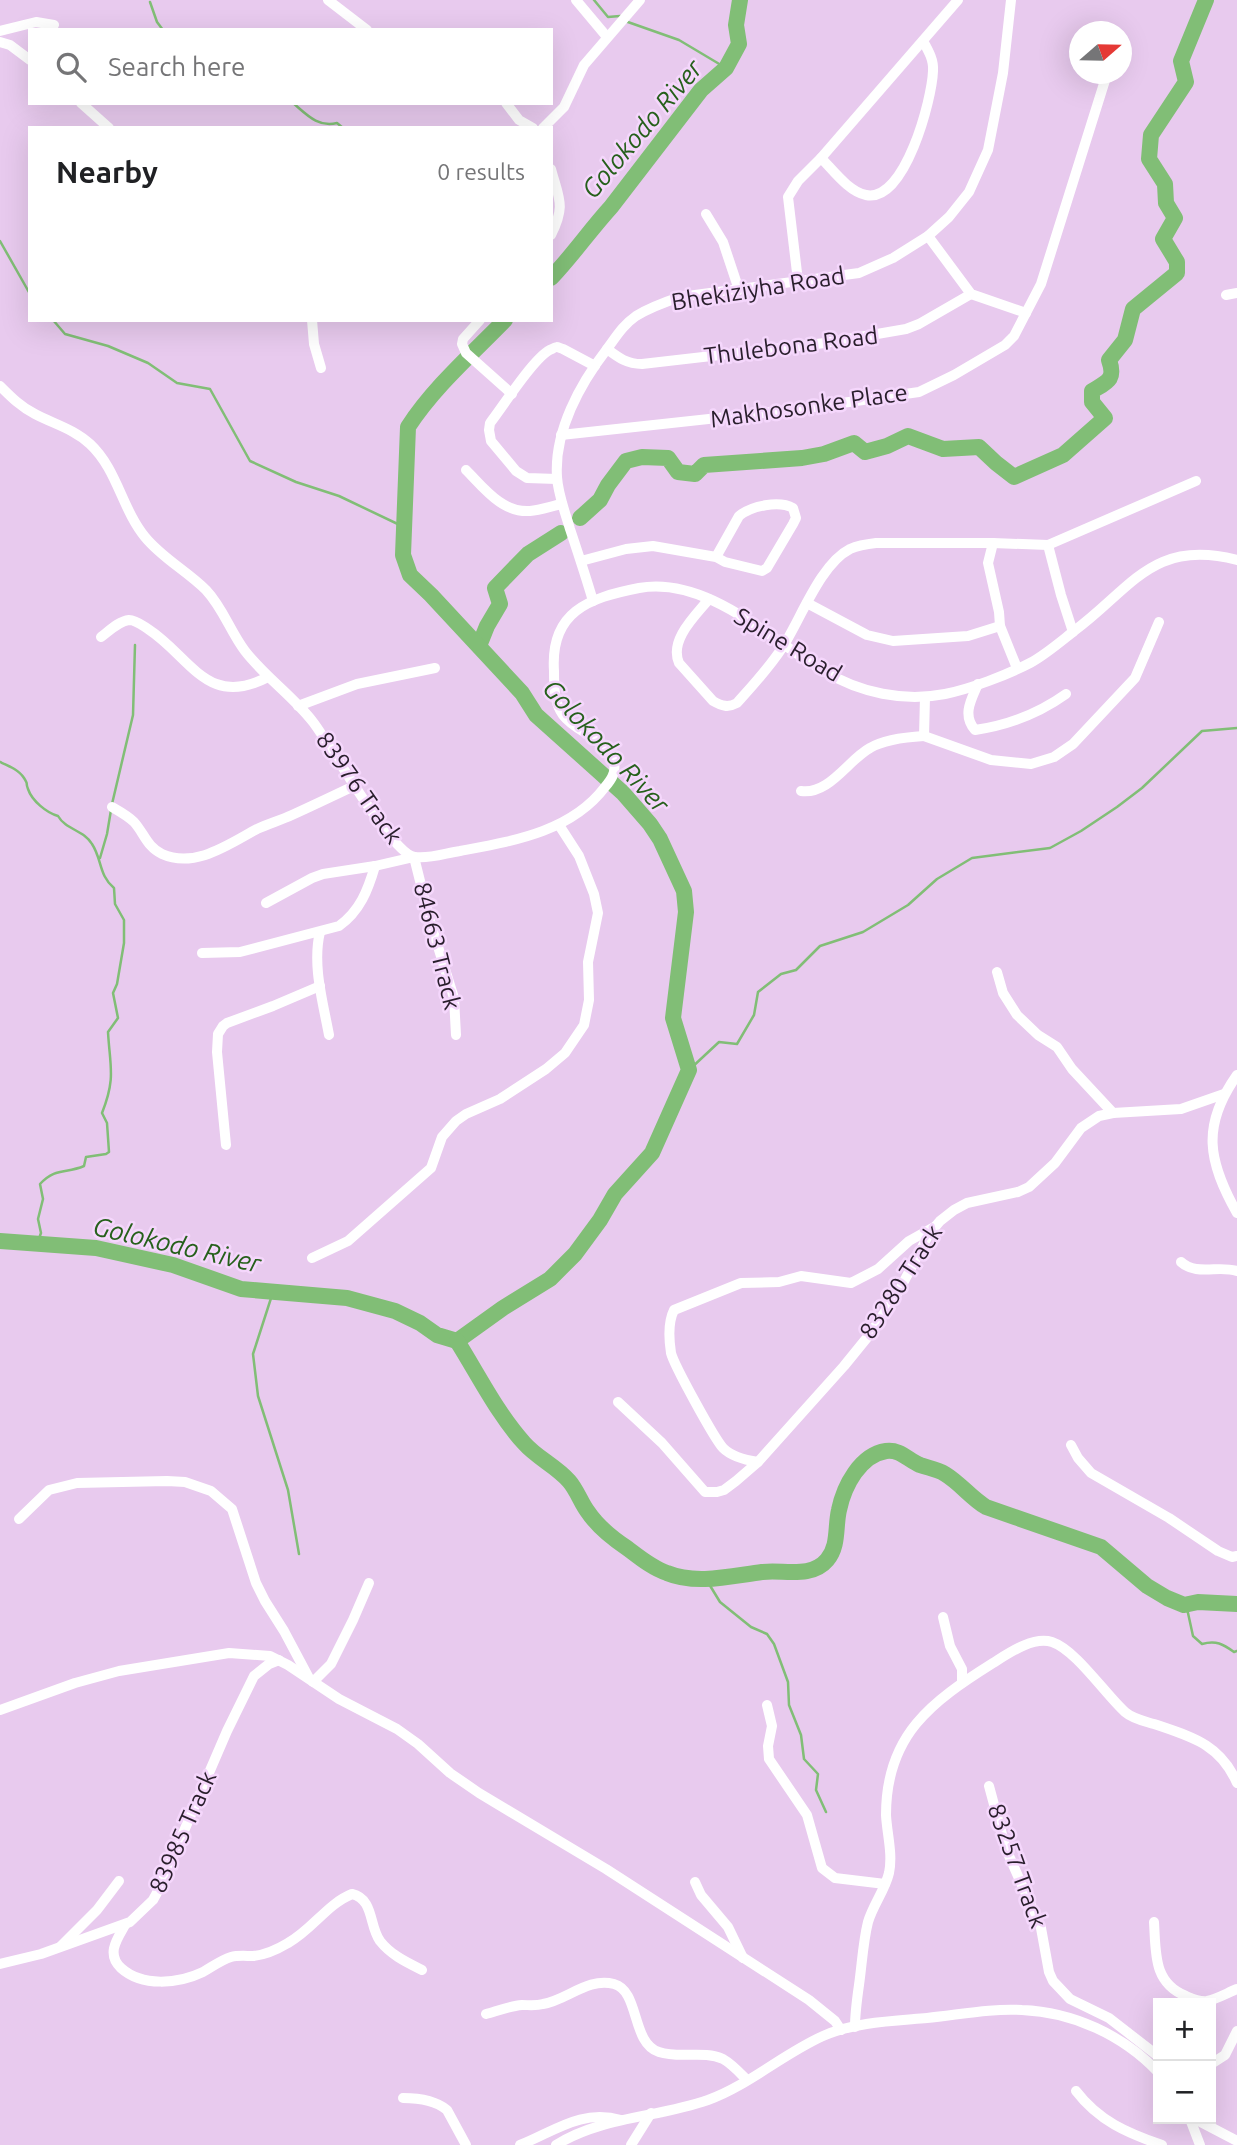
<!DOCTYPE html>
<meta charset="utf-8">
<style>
:root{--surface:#fff;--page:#f6f6f6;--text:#202124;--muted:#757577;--line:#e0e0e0}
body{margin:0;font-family:Ubuntu,sans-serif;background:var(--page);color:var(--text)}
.controls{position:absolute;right:21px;bottom:21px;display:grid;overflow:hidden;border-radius:0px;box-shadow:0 7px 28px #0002}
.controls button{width:63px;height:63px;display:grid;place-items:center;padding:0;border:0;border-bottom:2px solid var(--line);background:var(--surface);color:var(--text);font:35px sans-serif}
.compass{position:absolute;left:1069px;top:21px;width:63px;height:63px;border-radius:50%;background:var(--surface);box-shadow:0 7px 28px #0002;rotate:70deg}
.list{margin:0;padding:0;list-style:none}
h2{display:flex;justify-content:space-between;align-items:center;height:91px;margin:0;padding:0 28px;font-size:30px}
h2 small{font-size:23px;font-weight:400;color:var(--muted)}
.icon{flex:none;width:38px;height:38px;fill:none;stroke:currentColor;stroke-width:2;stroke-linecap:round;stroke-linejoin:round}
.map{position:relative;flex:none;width:1237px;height:2145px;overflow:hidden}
.search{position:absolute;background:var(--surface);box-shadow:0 7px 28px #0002;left:28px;top:28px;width:525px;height:77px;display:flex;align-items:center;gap:18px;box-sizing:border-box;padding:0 24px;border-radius:0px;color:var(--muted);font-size:26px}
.panel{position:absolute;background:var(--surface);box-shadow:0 7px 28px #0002;left:28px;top:126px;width:525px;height:196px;border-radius:0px}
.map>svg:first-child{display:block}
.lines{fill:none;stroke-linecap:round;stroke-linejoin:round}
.stream{stroke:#81be76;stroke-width:2.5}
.river{stroke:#81be76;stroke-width:16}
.minor{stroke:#fff;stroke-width:10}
.labels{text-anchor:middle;stroke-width:5;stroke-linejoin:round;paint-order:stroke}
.street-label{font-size:24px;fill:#291e2c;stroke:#f5d7fc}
.water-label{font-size:26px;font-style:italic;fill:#26601b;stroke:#f5d7fc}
</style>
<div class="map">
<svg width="1237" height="2145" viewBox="0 0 1237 2145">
<rect width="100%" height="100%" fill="#e8caee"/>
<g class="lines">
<g class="stream">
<path d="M594,0L608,17L620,16"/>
<path d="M150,2L157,22L163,30"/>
<path d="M625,21L679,40L726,68"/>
<path d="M293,103C306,114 318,128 337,123L343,128"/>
<path d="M0,241L30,294"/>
<path d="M53,320L65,334L108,346L148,363L177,383L210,389L250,461L296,482L339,496L404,527"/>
<path d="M0,762C9,766 19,770 24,778C29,786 25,781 28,789C32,801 47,813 58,816C66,830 84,830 92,844C102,859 99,876 114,888L115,904L124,920V943L117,984L113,993L118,1018L108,1032C110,1067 116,1078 102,1113L107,1123L109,1152L106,1154L86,1157L84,1166C66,1174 56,1167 40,1184L43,1199L38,1219L41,1233L37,1244"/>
<path d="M112,804L133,715L135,645"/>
<path d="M100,858L107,834L111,810"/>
<path d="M689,1070L719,1042L737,1044L754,1015L758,992L781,974L796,970L820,946L863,932L908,905L937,879L972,858L1050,848L1081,831L1117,807L1142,788L1202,731L1237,728"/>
<path d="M273,1292L253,1354L258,1396L288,1490L299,1554"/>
<path d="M706,1579L720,1602L751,1627L767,1634L774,1644L788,1682L789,1705L801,1735L804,1759L818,1774L816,1790L826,1812"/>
<path d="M1184,1605L1188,1613L1193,1636L1202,1644C1216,1640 1223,1644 1234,1652L1237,1651"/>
</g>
<g class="river">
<path d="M551,278C573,255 590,230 611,207L701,90L726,68L739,44L736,25L740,0"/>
<path d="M580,518L600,500L608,485L626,461L642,457L668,458L678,472L695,474L704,465L802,458L824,454L854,443L865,452L887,446L908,436L943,449L979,447L996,463L1014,477L1063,455L1105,418L1092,402V391C1107,382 1116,380 1109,360L1125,340L1133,309L1177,273V262L1163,239L1175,218L1166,203L1165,184L1149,159L1151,135L1186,82L1181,61L1206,0"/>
<path d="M479,646L487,626L500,604L495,588L528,554L561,533"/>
<path d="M0,1241L96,1248L173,1265L241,1289L347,1298L395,1311L420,1323L437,1335L457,1341L503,1308L550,1279L575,1254L600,1220L615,1194L652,1153L689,1070L673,1018L686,912L684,891L660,839L650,824L623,793L536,715L522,693L431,595L410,575L403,555L408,427C434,387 472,354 505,320"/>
<path d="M457,1341C479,1376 497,1413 524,1443C537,1458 556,1466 569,1481C577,1490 581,1503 588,1512C598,1527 612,1538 627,1548C639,1557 652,1568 667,1573C696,1585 731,1576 762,1572C782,1569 811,1579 827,1560C839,1546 835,1527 839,1510C844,1486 860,1455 886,1451C900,1449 908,1460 920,1465C928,1468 937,1469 945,1474C960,1483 971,1498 986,1507L1101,1547L1147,1586L1167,1598L1184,1605L1198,1602L1237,1604"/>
</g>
<g class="minor">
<path d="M328,0L367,30"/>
<path d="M576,0L607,37"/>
<path d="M0,31L36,22L54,25"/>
<path d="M0,42L10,45L30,60"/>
<path d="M81,103L109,128"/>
<path d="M506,103L519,120L533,128"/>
<path d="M543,128L564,107L584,65L640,0"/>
<path d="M821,158C833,170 849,192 866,195C905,203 932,99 933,71C934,60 928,50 923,41"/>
<path d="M551,169C559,199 566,205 551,235"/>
<path d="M706,214L723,242L739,290"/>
<path d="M928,236L971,294L1026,313"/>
<path d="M798,281L788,197L798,181L821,158L958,0"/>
<path d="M1226,295L1237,293"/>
<path d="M312,320L314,344L321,368"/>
<path d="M480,320L463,339L462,344L466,353L512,394"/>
<path d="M607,349C619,358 627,364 642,364L825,343L906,329L919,324L971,294"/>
<path d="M0,386C11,397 21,407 35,414C54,424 74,429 90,444C117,469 122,509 145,537C162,558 187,571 206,590C223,608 230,631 245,651C265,677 293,696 313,722C331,745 392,855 415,857C430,859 446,853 460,851C513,841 571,832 605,787C611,780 616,773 614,763C609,739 576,733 563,715C554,703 554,686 554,671C550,612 588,598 639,588C707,576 769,639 824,671C860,693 904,702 945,694C970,689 1007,675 1030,663C1045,655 1060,642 1074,631C1132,588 1153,538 1237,560"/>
<path d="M561,435L800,409L919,392L954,375L1005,345L1014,336L1041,284L1107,74"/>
<path d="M466,470C484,488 502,513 530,511C540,510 552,506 562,504"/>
<path d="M557,479L527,478L516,471L491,441L489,430L490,423C502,408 536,354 552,349C557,346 557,347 563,349L595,366"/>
<path d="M993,543L988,563L999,612L1000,626L1017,668"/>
<path d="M1048,545L1061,595L1073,632"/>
<path d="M581,561L626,549L653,546L716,557L725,562L762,571L767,568L793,524L796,518L793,508C779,500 751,506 739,516L716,557"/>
<path d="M709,599C695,616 669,640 679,663L713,701C722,706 728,708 737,703C753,685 769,668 782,648C800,621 820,564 850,549C859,545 867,544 876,543H993L1048,545L1196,481"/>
<path d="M593,601C586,577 578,553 570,529C565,512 558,494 557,477C554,431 580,384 607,349C616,337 623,325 636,316C649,308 665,302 680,297L859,273L893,258L928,236L949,217L969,192L988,150L1003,73L1011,0"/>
<path d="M807,603L867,635L893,641L968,636L1000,626"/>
<path d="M101,637C109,631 119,621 129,620C136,620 143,626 148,629C191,657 207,709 268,677"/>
<path d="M978,684C971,700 962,715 975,730C1009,725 1038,714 1066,694"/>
<path d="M925,697L924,736L991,760L1031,764L1054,757L1073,744L1135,678L1159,622"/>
<path d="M298,706L357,684L435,668"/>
<path d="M801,791C829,795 848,760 870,748C885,739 907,737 924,736"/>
<path d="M112,807C119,811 128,816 134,822C144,833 147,847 162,854C195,869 229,844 257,829C268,824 281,820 292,815C314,805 335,795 356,785"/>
<path d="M266,903L312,878L323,874L375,866L414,857L430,921L454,998L456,1035"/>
<path d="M320,932C312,965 323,1002 329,1035"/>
<path d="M202,953L240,952L339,926C360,911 368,890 375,866"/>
<path d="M997,972L1003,993L1017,1015L1038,1035L1057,1047L1072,1069L1113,1113"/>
<path d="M1237,1075C1201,1126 1208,1161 1237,1213"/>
<path d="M226,1145L217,1052L218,1034L223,1026L227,1023L273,1006L320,986"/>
<path d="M312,1258L348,1241L431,1168L442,1137L456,1121L466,1114L500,1099L546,1069L565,1053L584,1025L589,1000L588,962L598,913L594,894L579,856L559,825"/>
<path d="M1181,1262C1196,1276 1219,1265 1237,1271"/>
<path d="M618,1402L662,1443L705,1492H717L724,1490L736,1481L758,1462L844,1366L870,1334L900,1289L929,1234L940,1221L954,1210L967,1203L1018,1192L1029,1187L1055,1163L1081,1128L1099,1116L1113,1113L1181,1109L1224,1094"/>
<path d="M1071,1445L1078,1458L1091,1473L1169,1518L1218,1551L1232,1557L1237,1556"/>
<path d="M758,1462C745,1460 732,1457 723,1448C714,1438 674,1365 671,1353C669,1340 668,1322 674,1310L741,1283L779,1282L801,1276L851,1283L878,1269L909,1241L934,1227"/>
<path d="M19,1519L49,1490L77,1483L167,1481L185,1482L211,1491L232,1509L256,1583L265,1601L284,1631L309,1678"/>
<path d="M943,1617L950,1646L962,1669V1683"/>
<path d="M313,1682L331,1664L353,1620L369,1583"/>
<path d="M767,1705L772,1726L768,1746L769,1759L807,1815L822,1868L835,1878L885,1884"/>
<path d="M0,1710L75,1683L119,1671L229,1653L270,1656L288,1665L339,1699L397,1729L418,1744L450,1773L479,1793L606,1869L809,2000L835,2021L841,2030"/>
<path d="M989,1786L1006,1849L1041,1928L1049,1972L1053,1981L1070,1999L1109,2018L1158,2056"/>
<path d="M695,1882L701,1895L728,1927L743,1958"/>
<path d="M1154,1922C1156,1953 1153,1983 1186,1996C1193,1999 1199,2002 1207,2001C1217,1999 1227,1993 1237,1989"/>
<path d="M125,1925C117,1939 106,1954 121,1968C142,1987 178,1984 203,1972C212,1967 221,1960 231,1957C238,1955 246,1956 253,1956C265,1955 278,1949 288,1943C312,1930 327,1904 352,1894C374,1899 369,1926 380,1941C391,1955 406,1962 422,1970"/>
<path d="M61,1946L97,1910L119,1881"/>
<path d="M0,1964L41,1954L130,1922L153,1900L159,1889L227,1731L254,1676L269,1664L279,1660"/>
<path d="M486,2014C497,2011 510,2006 522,2005C529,2005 536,2006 543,2004C567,2000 588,1977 614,1984C640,1991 631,2043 659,2052C680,2059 703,2050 723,2059C732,2064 740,2073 747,2080"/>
<path d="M855,2027C855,2013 857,1999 859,1985C862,1964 863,1942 868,1922C873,1905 885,1890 889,1873C893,1854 887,1834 886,1815C886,1735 931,1702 993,1663C1009,1653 1033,1636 1052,1642C1076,1650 1105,1694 1125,1712C1133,1719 1144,1721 1154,1724C1192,1737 1220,1744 1237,1783"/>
<path d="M1211,2064L1225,2055L1237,2031"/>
<path d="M1076,2091C1099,2121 1127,2133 1162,2145"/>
<path d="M403,2098C419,2098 435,2100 447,2110L466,2145"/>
<path d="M1190,2119L1200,2145"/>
<path d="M1195,2119L1237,2141"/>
<path d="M520,2145C555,2131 581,2109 621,2120"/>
<path d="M556,2145C603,2116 657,2118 708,2100C749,2085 783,2054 823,2036C855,2022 893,2021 927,2018C958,2015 991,2008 1022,2010C1073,2012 1123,2035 1158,2072"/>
<path d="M631,2145L651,2113"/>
</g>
</g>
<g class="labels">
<g class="street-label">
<text transform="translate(758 289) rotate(-9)" y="8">Bhekiziyha Road</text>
<text transform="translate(791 346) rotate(-7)" y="8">Thulebona Road</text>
<text transform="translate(809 406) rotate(-8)" y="8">Makhosonke Place</text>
<text transform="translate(788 645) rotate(31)" y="8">Spine Road</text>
<text transform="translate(359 788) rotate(55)" y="8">83976 Track</text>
<text transform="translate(437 946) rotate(76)" y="8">84663 Track</text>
<text transform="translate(901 1282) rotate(-57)" y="8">83280 Track</text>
<text transform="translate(183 1832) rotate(-66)" y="8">83985 Track</text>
<text transform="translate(1017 1866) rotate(70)" y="8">83257 Track</text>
</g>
<g class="water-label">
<text transform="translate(642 129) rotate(-50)" y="9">Golokodo River</text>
<text transform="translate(606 746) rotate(47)" y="9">Golokodo River</text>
<text transform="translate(177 1245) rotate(13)" y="9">Golokodo River</text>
</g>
</g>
</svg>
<div class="controls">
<button>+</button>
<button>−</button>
</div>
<svg class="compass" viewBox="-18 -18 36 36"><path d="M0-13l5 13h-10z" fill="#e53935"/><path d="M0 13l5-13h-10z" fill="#757577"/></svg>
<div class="search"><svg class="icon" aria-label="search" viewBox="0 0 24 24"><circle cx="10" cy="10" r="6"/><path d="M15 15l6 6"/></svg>Search here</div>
<section class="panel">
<h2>Nearby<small>0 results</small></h2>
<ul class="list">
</ul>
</section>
</div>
